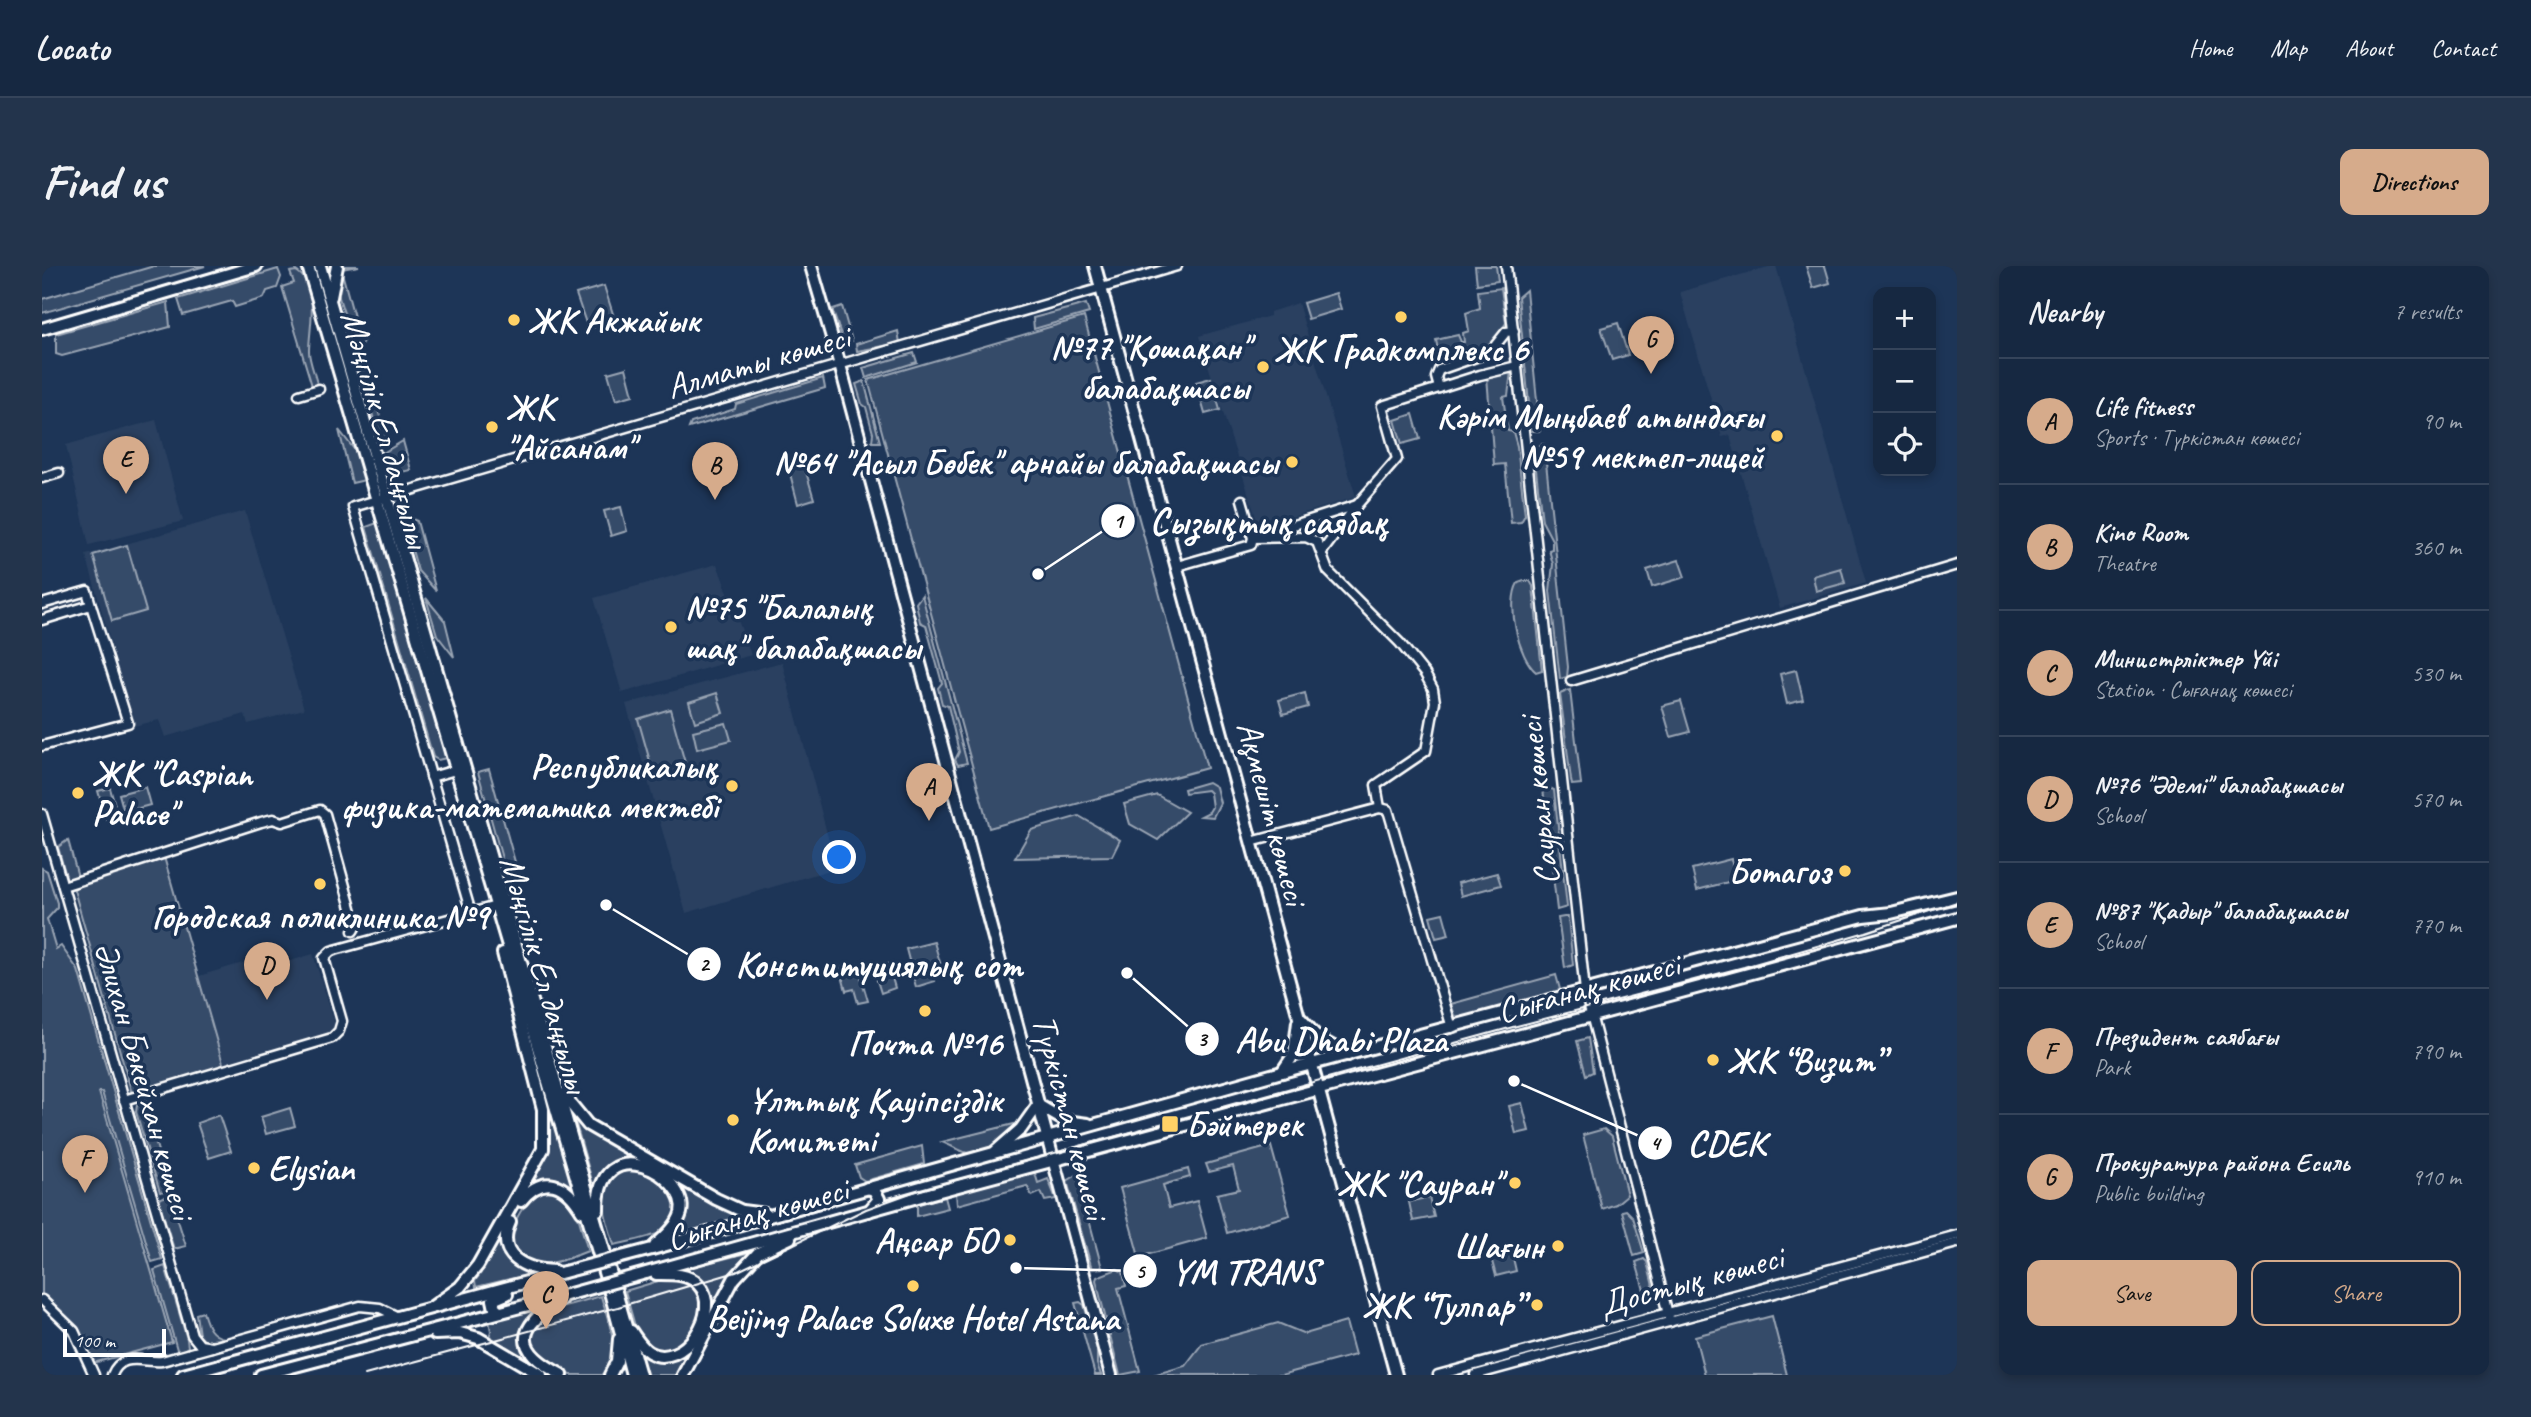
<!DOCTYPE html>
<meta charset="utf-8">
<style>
:root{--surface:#162841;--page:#23344c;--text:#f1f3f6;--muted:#9ea6b1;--line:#35445a;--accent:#d6ab8b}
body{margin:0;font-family:Caveat,sans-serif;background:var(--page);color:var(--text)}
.controls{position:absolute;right:21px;top:21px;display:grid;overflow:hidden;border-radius:14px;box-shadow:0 4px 10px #0003}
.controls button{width:63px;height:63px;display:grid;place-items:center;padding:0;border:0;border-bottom:2px solid var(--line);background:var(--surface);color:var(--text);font:35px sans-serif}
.scale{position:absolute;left:21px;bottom:18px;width:103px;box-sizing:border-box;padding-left:7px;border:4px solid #fff;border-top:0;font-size:19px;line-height:24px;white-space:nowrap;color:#fff;-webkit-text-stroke:5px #1d3557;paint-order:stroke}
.you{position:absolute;left:798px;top:592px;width:24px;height:24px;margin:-18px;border:5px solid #fff;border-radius:50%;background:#1a73e8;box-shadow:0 0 0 10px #1a73e833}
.badge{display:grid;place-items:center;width:46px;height:46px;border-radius:50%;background:var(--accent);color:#111;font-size:23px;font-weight:700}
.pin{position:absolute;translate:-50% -58px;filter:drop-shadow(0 2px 4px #0008)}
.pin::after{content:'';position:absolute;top:37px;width:24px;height:21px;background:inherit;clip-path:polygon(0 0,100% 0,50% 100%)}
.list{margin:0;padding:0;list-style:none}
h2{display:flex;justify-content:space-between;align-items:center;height:91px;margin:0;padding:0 28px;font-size:30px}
h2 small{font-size:23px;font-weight:400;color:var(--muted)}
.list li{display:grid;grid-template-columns:46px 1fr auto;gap:21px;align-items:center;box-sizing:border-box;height:126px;padding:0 28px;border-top:2px solid var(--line)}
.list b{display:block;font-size:26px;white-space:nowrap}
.list p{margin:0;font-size:23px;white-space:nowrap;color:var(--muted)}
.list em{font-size:23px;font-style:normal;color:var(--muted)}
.actions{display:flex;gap:14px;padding:21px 28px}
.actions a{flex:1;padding:16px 0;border:2px solid var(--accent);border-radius:14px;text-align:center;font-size:24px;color:var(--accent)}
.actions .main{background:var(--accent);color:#111}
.icon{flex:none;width:38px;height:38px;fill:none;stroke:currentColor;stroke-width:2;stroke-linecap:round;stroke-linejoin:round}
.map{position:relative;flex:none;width:1915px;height:1109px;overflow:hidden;border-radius:14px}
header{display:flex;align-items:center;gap:42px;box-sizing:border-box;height:98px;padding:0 35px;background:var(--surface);border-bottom:2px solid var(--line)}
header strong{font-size:33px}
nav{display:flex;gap:38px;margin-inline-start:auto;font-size:24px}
.intro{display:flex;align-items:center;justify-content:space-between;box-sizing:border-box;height:168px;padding:0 42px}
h1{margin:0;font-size:49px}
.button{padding:18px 32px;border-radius:14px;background:var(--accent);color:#111;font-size:24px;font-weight:700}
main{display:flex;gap:42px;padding:0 42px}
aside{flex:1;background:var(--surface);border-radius:14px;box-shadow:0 4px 10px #0003}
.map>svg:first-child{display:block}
.built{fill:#2a4161}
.green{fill:#364b69;stroke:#9aa5b4;stroke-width:2}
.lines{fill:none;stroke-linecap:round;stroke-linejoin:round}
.minor-casing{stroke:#fff;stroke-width:13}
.major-casing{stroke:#fff;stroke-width:16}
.minor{stroke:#1d3557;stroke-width:8}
.major{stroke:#1d3557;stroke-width:10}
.tram{stroke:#fff;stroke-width:2}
.major-bridge-casing{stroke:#fff;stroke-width:16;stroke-linecap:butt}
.major-bridge{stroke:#1d3557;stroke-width:10}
.poi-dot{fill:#ffd166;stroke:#1d3557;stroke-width:2.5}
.labels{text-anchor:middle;stroke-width:7;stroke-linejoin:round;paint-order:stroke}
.poi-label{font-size:35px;font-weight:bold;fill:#fff;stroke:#1d3557;text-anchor:end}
.street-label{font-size:35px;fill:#fff;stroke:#1d3557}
.leader{fill:none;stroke:#fff;stroke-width:2.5}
.callout-dot{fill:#fff;stroke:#1d3557;stroke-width:2.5}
.mark-label{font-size:21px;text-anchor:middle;font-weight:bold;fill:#111}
.callout-label{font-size:37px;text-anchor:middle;font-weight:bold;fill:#fff;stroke:#1d3557;stroke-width:7;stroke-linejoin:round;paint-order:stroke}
</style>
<header>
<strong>Locato</strong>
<nav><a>Home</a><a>Map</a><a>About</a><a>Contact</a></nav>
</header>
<div class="intro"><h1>Find us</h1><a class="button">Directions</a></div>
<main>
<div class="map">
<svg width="1915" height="1109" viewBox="0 0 1915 1109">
<rect width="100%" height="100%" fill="#1d3557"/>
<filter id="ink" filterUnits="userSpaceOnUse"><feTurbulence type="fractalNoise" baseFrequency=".0143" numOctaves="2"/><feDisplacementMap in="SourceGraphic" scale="14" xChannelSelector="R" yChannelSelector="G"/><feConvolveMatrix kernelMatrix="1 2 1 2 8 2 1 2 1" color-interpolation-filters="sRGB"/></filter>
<g filter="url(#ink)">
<g class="built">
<path d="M1730,0H1734L1824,317L1738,342L1688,169L1680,171L1638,26Z"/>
<path d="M1256,37L1314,231L1217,261L1157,70L1228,50V46Z"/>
<path d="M114,154L141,255L47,279L24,179Z"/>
<path d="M203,245L262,443L206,458L203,448L123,471L117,454L92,460L44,289Z"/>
<path d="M675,298L709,389L580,427L552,332Z"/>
<path d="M740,396L794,602L644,647L584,438Z"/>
<path d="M238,686L242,697L271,688L293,758L290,767L183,800L157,710Z"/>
</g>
<g class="green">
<path d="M112,0H163L0,47V33Z"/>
<path d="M301,0H317L299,3L315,62H307C302,44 286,14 301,0Z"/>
<path d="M1433,0H1454L1456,15L1435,18Z"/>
<path d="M1764,0H1783L1788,17L1771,22Z"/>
<path d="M236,3L239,11L235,22L225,25L222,32L193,41L190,35L141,49L136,33Z"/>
<path d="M254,5C279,20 267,61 267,85C267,95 273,108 275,118L270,120L240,21L252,17L248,6Z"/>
<path d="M562,20L573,54L546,63L534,28Z"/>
<path d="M1459,22L1464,57L1445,84L1399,100L1394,74L1416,69L1419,76H1422L1421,67L1427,65L1424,47L1438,42L1436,25Z"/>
<path d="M1484,24L1498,165H1491L1489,157L1476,31Z"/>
<path d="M1294,27L1299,43L1266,53L1261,37Z"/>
<path d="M126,36L128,61L20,90L14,88V68Z"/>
<path d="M1044,38L1047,47L992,63L991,52Z"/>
<path d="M800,40L810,75L802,77L791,46V43Z"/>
<path d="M1042,51L1165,502L947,562L826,114Z"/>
<path d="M1576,57L1586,89L1570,94L1559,62Z"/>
<path d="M856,65L858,77L815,85L814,78Z"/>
<path d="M317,71L322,73L318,82L341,161L345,163L346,171L343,173L337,171L309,75L311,72Z"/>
<path d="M872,87L875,96L824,112L821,102Z"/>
<path d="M584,102L591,129L574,134L566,107Z"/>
<path d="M1469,105L1466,130L1461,131L1466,165L1471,166L1475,180L1483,249L1479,256L1469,257L1463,198L1452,199L1445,110Z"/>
<path d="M781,112L783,122L647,162L649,157L693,143L694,138Z"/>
<path d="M1169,112L1178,144L1163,148L1154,116Z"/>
<path d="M822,115L838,176H830L831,167L824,141L820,138L814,118Z"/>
<path d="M1371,148L1378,173L1360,178L1353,154Z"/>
<path d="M297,164L315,187L323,214L310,217Z"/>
<path d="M361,175L369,204L346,209L341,187Z"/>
<path d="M1500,178H1502L1526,401L1525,411L1518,413L1508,325L1511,298L1507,284L1510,283V274L1500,255L1492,187L1494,182Z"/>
<path d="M762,199L772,233L756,238L747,204Z"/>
<path d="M579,241L585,265L569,270L562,245Z"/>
<path d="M360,249L375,255L394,325L376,305Z"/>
<path d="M335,257L404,492L396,494L391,491L324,261Z"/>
<path d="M85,279L104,345L70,355L51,289Z"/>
<path d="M1637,294L1643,311L1610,321L1605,304Z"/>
<path d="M1799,302L1803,317L1774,325L1771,310Z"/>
<path d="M1482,315H1488L1491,320L1500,404L1494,406C1476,391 1464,337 1476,317Z"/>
<path d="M880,329L925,497L916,499L913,494L917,486L906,440L900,438L896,422L900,417L884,359L878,356L874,337Z"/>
<path d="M384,332L403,355L412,391L395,369Z"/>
<path d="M1754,404L1761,434L1745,438L1738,408Z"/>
<path d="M1528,424L1539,518L1530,519L1529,514L1518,428Z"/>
<path d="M675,427L681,447L653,456L647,436Z"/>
<path d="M1263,427L1266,441L1241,448L1237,434Z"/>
<path d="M1639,435L1648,466L1629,471L1620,440Z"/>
<path d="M628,443L645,504L613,513L596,453Z"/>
<path d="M684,457L689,474L655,483L651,465Z"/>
<path d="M447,503L473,596L467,618L436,506Z"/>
<path d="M1166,516L1174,521L1178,537L1171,551L1159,550L1167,546L1170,541L1168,527L1165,524L1143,527L1142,523Z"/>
<path d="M103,521L108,539L82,546L77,528Z"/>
<path d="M68,522L76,550L64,553L56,525Z"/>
<path d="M1507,522L1512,524L1525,641L1515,644L1501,523Z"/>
<path d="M1115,529L1145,546L1116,574L1088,558L1082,538Z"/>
<path d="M1037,550L1078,574L1070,590L973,592L989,564Z"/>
<path d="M26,574L36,611L25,614L16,581Z"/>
<path d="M122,591L182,801L90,828L32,624L34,620Z"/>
<path d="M1689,593L1694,614L1655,624L1650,603Z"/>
<path d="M0,602L5,605L15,637V642L5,653L14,683L19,680L36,704L120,993L110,996L60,826H57L130,1076L51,1097L33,1059L0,1028Z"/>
<path d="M1455,607L1459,619L1419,630L1416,617Z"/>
<path d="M1401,647L1407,669L1394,672L1388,650Z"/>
<path d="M1522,651H1526L1531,699L1523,702L1516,652Z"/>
<path d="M892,676L900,703L891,706L893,715L874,721L864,683Z"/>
<path d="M815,698L826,735L816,737L812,723L804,725L798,702Z"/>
<path d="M846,698L853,722L839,727L831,702Z"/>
<path d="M1514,709L1519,727L1415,755L1409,738Z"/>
<path d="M1546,772L1551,806L1544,809L1535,775Z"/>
<path d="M102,836L127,924L118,926L94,846L95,839Z"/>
<path d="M1480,837L1487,865L1474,868L1467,840Z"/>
<path d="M248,842L253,860L224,868L219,851Z"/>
<path d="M509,843L533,928C518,911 502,921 483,927L504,879Z"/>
<path d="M530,844L549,864L600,897L569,900L556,914L553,925Z"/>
<path d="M177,849L189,885L167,892L155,857Z"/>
<path d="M972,858L973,862C961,874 940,891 922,886C915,883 907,879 900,876Z"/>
<path d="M1562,863L1570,870L1585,929L1574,938L1560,943L1541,869Z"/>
<path d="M880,880L882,898L823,915L817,911L813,899Z"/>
<path d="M1229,880L1248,949L1185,967L1175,928L1197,923L1191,900L1167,906L1164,898Z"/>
<path d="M592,903C618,910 657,941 621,965C607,973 588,975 572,979C564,950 545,906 592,903Z"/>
<path d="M1146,903L1148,911L1121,919L1127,942L1155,935L1165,972L1097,991L1078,922Z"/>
<path d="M992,904L996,917L1006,913L1014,933L1003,935L999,926L990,930L985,920L915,939L914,927Z"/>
<path d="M1035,909L1060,1002L1050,1003L1025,915Z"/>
<path d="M632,915L683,942L702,949L632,970C648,951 652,934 632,915Z"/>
<path d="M506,924L517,925L534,943L546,985C532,990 515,998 499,998C450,999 471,932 506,924Z"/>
<path d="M128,929L144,980L132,983L117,936L119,932Z"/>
<path d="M903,931L906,942L875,950V938Z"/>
<path d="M1387,931L1392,951L1371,955L1367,936Z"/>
<path d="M1584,944L1591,951L1602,987L1592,990L1580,945Z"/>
<path d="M460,964L461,977L493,1007L434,1021L433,1015L439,1007L437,1003Z"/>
<path d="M1469,983L1474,1005L1454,1010L1448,988Z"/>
<path d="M709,986L710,989L670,1044C667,1023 660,1010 638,1004Z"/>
<path d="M1602,993L1605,996L1614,1032L1605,1035L1594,996Z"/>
<path d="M123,1000L145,1073L146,1081L136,1087L112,1004Z"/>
<path d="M1075,1003L1081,1006L1084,1020L1076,1022L1098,1105L1078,1109L1054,1014L1055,1011Z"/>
<path d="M623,1013C681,1013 659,1075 629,1085C624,1086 617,1085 612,1085L595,1067L583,1025Z"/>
<path d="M559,1030C565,1053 584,1092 559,1109H529L502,1094L494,1087L488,1074L494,1054L515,1042Z"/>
<path d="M1038,1036L1042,1039L1055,1080V1098L1059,1109H1053L1033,1037Z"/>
<path d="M494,1043L485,1052L481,1064L498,1101L447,1071L449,1065L447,1055Z"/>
<path d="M161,1046C165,1059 168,1070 183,1072L163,1075L157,1069L154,1048Z"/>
<path d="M1730,1050L1745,1109H1663L1653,1070Z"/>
<path d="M1304,1056L1313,1089L1239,1109H1111L1143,1100L1160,1078L1236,1057L1263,1068Z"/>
<path d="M652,1079L635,1109H604L598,1085C618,1098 635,1096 652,1079Z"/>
</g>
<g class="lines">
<g class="minor-casing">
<g id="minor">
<path d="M1464,0L1543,725L1628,1056"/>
<path d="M1397,122L1394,111L1397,104L1448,86L1464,66L1472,65"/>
<path d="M257,129L277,123"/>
<path d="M0,212L17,207"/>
<path d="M1200,234L1211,272L1315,239"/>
<path d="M1280,286L1315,239L1355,193L1340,140L1438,109L1475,100"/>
<path d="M1135,300L1209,279L1211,272L1264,271L1275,276L1286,305L1358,377L1383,408L1391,423L1393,436L1384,485L1334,519L1338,542"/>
<path d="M0,338L45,325L49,339L0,354"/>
<path d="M1529,415L1915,299"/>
<path d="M0,480L86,457L49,339"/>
<path d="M389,511L417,503"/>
<path d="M0,548L150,1069L158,1079L170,1081"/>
<path d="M1209,576L1338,542L1346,544L1410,762"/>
<path d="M21,620L219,556L231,553L240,556L278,544L283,548L314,660L311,665"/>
<path d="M429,647L311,241L1135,0"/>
<path d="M82,834L290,772L297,765L300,755L282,692L289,685L454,640"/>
<path d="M0,1034L32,1065L52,1109"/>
<path d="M70,1109C80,1085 101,1097 120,1095L318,1040L338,1042L354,1050"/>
<path d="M1396,1109L1915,969"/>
<path d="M1433,1109L1915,977"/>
</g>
</g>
<g class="major-casing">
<g id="major">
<path d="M266,0L569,1030L590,1109"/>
<path d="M278,0L598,1109"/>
<path d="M769,0L798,99L1069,1109"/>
<path d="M1053,0L1354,1109"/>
<path d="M289,31L295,0"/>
<path d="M0,63L214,0"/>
<path d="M1259,753L1277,773L1306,789"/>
<path d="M1240,806L1252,788L1256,756"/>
<path d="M525,826L528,837L546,859L674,933L700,945L723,948"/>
<path d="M954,885L979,863L996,839L1023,855L1046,858"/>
<path d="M825,922L832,924L837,933L827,945"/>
<path d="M479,935C502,906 524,918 540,945"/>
<path d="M556,944C555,861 648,909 639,947C635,961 622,971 612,981"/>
<path d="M468,956C453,990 483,1004 512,1005"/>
<path d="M610,983L1240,806L1821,650L1849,647L1915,631"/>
<path d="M604,1007L890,927L1915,652"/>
<path d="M519,1033C474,1062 470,1083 520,1109"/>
<path d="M390,1041L418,1021L436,999L501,883V843L461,687"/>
<path d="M458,1046L453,1043L451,1034L465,1028"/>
<path d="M589,1065C594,1072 599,1081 607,1086C640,1106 682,1044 656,1018C646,1007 628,1008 614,1008"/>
<path d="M393,1068L418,1067L436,1072L499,1109"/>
<path d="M141,1109L522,1006"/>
<path d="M219,1109L528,1028"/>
<path d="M568,1109L575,1095L577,1073"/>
<path d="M641,1109L692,1013L716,987L748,972"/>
</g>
</g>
<use href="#minor" class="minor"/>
<use href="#major" class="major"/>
<path class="tram" d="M323,1109L576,1041L694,1006L824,943L874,925L1471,761L1702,701L1824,666L1915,636"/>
<g class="major-bridge-casing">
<g id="major-bridge">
<path d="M522,1006L610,983"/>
<path d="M528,1028L604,1007"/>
</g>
</g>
<use href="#major-bridge" class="major-bridge"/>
</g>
</g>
<g class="poi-dot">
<circle cx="1359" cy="51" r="7"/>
<circle cx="472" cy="54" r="7"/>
<circle cx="1221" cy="101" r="7"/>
<circle cx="450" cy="161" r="7"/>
<circle cx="1735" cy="170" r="7"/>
<circle cx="1250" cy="196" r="7"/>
<circle cx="629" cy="361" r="7"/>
<circle cx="690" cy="520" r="7"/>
<circle cx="36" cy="527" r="7"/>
<circle cx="1803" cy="605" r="7"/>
<circle cx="278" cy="618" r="7"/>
<circle cx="883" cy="745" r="7"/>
<circle cx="1671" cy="794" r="7"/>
<circle cx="691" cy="854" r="7"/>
<rect x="1119" y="849" width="18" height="18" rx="3.5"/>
<circle cx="212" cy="902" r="7"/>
<circle cx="1473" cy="917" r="7"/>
<circle cx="968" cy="974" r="7"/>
<circle cx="1516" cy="980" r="7"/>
<circle cx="871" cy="1020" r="7"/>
<circle cx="1495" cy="1039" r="7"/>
</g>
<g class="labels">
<g class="poi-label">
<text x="486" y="66" text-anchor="start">ЖК Акжайык</text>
<text x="1207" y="93">№77 "Қошақан"<tspan x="1207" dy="40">балабақшасы</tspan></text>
<text x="1359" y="95" text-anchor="middle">ЖК Градкомплекс 6</text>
<text x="464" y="153" text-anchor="start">ЖК<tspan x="464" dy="40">"Айсанам"</tspan></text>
<text x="1721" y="162">Кәрім Мыңбаев атындағы<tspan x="1721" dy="40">№59 мектеп-лицей</tspan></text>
<text x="1236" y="208">№64 "Асыл Бөбек" арнайы балабақшасы</text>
<text x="643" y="353" text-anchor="start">№75 "Балалық<tspan x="643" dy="40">шақ" балабақшасы</tspan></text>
<text x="676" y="512">Республикалық<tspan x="676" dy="40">физика-математика мектебі</tspan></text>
<text x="50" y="519" text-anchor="start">ЖК "Caspian<tspan x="50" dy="40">Palace"</tspan></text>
<text x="1789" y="617">Ботагоз</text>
<text x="278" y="662" text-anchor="middle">Городская поликлиника №9</text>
<text x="883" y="789" text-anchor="middle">Почта №16</text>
<text x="1685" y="806" text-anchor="start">ЖК “Визит”</text>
<text x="705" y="846" text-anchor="start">Ұлттық Қауіпсіздік<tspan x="705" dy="40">Комитеті</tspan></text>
<text x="1144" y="870" text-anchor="start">Бәйтерек</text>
<text x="226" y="914" text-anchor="start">Elysian</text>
<text x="1459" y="929">ЖК "Сауран"</text>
<text x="954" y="986">Аңсар БО</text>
<text x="1502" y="992">Шағын</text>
<text x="1481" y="1051">ЖК “Тулпар”</text>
<text x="871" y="1064" text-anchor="middle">Beijing Palace Soluxe Hotel Astana</text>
</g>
<g class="street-label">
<text transform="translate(716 95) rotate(-16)" y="12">Алматы көшесі</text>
<text transform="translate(344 163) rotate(74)" y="12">Мәңгілік Ел даңғылы</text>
<text transform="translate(1496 535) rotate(-96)" y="12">Сауран көшесі</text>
<text transform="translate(1231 547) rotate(75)" y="12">Ақмешіт көшесі</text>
<text transform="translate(503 708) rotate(74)" y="12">Мәңгілік Ел даңғылы</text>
<text transform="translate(1546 721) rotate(-15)" y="12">Сығанақ көшесі</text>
<text transform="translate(103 814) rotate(74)" y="12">Әлихан Бөкейхан көшесі</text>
<text transform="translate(1029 851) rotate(75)" y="12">Түркістан көшесі</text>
<text transform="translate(715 947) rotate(-16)" y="12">Сығанақ көшесі</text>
<text transform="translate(1649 1014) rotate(-15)" y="12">Достық көшесі</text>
</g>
</g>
<path class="leader" d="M996 308L1076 255M564 639L662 698M1085 707L1160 773M1472 815L1613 877M974 1002L1098 1005"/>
<g class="callout-dot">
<circle cx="996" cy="308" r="7"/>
<circle cx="564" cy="639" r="7"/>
<circle cx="1085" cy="707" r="7"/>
<circle cx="1472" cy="815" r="7"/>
<circle cx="974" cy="1002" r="7"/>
<circle cx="1076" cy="255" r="18"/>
<circle cx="662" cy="698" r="18"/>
<circle cx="1160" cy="773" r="18"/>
<circle cx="1613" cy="877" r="18"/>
<circle cx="1098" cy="1005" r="18"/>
</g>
<g class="mark-label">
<text x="1076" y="262">1</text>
<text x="662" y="705">2</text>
<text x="1160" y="780">3</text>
<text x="1613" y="884">4</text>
<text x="1098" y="1012">5</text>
</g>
<g class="callout-label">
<text x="1227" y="268">Сызықтық саябақ</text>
<text x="837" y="711">Конституциялық сот</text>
<text x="1299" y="786">Abu Dhabi Plaza</text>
<text x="1684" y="890">CDEK</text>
<text x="1203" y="1018">YM TRANS</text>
</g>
</svg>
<div class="controls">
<button>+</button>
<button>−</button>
<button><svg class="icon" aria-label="locate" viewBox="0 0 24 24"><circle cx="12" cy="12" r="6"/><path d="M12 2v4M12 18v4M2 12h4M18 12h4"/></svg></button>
</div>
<div class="scale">100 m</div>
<div class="you"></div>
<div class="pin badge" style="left:887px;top:555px">A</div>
<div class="pin badge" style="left:673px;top:234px">B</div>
<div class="pin badge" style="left:504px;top:1063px">C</div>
<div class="pin badge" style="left:225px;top:734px">D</div>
<div class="pin badge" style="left:84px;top:228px">E</div>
<div class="pin badge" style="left:43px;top:927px">F</div>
<div class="pin badge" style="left:1609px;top:108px">G</div>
</div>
<aside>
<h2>Nearby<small>7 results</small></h2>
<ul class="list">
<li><span class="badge">A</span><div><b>Life fitness</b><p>Sports · Түркістан көшесі</p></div><em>90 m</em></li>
<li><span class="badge">B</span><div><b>Kino Room</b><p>Theatre</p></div><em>360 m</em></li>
<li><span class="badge">C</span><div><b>Министрліктер Үйі</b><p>Station · Сығанақ көшесі</p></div><em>530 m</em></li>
<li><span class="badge">D</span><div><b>№76 &quot;Әдемі&quot; балабақшасы</b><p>School</p></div><em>570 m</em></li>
<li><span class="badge">E</span><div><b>№87 &quot;Қадыр&quot; балабақшасы</b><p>School</p></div><em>770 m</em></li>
<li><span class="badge">F</span><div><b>Президент саябағы</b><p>Park</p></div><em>790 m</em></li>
<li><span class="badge">G</span><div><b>Прокуратура района Есиль</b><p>Public building</p></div><em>910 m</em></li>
</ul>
<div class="actions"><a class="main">Save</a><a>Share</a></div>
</aside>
</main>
